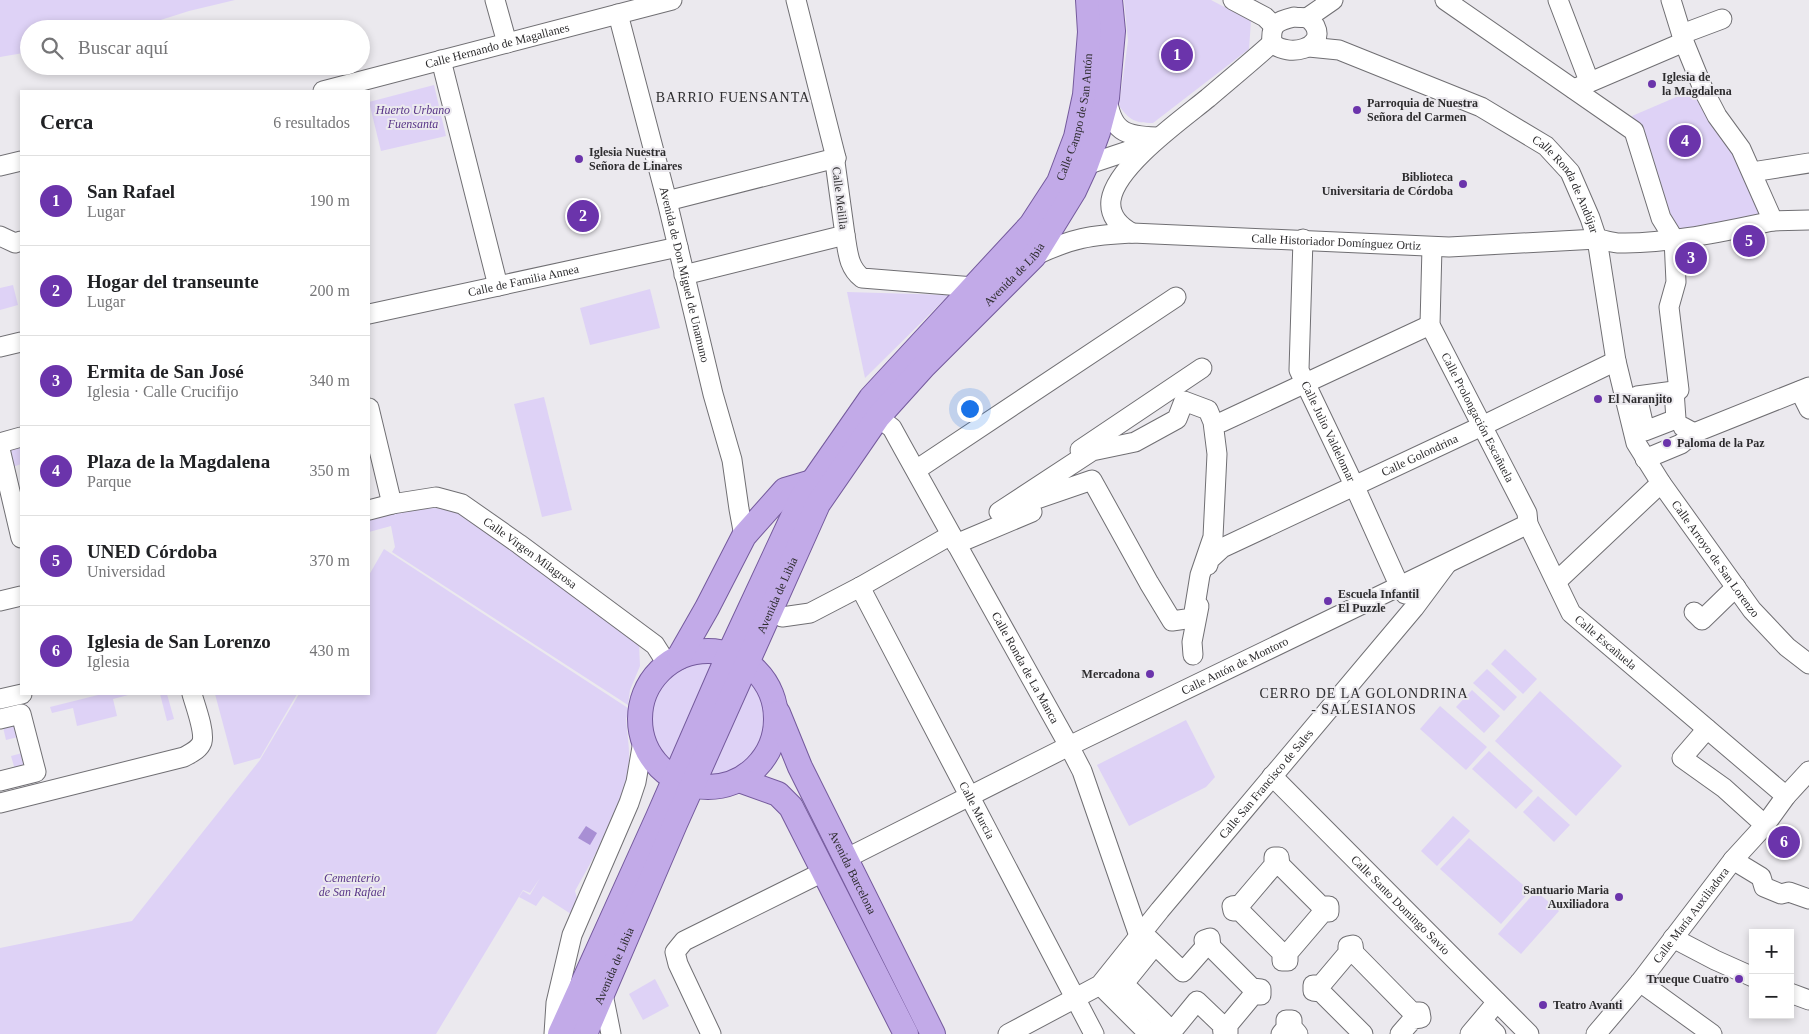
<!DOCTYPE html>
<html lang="es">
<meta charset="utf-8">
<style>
:root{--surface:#fff;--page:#f6f6f6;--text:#202124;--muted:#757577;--line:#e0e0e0;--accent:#6b34ab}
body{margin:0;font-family:Georgia,serif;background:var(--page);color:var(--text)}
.controls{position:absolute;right:15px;bottom:15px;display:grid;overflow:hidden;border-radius:0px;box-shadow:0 2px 8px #0003}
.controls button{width:45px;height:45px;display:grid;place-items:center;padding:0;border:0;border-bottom:1px solid var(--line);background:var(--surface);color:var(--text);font:25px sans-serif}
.you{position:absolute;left:969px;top:408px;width:18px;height:18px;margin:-12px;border:4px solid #fff;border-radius:50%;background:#1a73e8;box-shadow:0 0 0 8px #1a73e833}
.badge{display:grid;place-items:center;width:32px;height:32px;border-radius:50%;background:var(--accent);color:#fff;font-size:16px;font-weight:700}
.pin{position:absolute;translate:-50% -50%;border:2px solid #fff;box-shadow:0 1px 5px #0006}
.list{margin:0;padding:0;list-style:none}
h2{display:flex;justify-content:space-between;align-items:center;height:65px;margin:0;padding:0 20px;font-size:21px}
h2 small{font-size:16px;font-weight:400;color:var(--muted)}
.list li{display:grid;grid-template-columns:32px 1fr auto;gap:15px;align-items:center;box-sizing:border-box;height:90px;padding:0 20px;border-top:1px solid var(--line)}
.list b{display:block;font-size:19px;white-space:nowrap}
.list p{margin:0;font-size:16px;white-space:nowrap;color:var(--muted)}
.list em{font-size:16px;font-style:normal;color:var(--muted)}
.icon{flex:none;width:28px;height:28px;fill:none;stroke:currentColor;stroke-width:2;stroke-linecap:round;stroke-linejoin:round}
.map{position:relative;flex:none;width:1809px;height:1034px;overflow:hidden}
.search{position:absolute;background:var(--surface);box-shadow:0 2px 8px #0003;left:20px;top:20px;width:350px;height:55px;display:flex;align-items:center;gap:12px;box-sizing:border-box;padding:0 18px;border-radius:28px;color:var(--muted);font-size:19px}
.panel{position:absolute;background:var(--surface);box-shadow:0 2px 8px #0003;left:20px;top:90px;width:350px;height:605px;border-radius:0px}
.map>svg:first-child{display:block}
.green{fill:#ded2f6}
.water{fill:#a88fd4}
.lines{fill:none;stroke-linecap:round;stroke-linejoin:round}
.minor-casing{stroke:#706f73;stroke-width:21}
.major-casing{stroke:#745a9c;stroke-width:26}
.minor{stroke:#fff;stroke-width:19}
.major{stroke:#c2aae8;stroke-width:24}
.poi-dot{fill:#6b34ab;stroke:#ebe9ee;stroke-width:2}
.labels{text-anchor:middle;stroke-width:4;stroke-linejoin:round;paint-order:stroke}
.street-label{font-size:12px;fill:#2d2c2e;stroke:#ebe9ee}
.poi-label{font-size:12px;font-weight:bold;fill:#2d2c2e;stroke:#ebe9ee;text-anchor:start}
.park-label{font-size:12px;font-style:italic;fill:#583587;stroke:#ebe9ee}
.neighbourhood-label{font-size:14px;letter-spacing:1px;fill:#2d2c2e;stroke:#ebe9ee}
</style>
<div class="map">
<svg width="1809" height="1034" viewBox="0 0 1809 1034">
<rect width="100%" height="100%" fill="#ebe9ee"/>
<g class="green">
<path d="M0,0H235L189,11L148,24L120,29H29V52L0,57Z"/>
<path d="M1124,0H1211L1251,21L1249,49L1153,123C1134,123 1130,120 1119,106L1128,41Z"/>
<path d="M434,85L446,136L381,151L369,102Z"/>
<path d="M1695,89L1747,166L1763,221L1672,234L1632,116Z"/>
<path d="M13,285L18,305L0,310V288Z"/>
<path d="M650,289L660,328L590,345L580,308Z"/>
<path d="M847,292L949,295L865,378Z"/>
<path d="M544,397L572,510L542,517L514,404Z"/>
<path d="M21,437V464L13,467L6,441Z"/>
<path d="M425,507L455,510L482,523L639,643L640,666L630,690L628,705L392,552L395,547L391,526L369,532V518Z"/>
<path d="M384,549L631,710L590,778L626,718C627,733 630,749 629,764C628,797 592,861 575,891L578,902L571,914L543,896L536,906L519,897L523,891L530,895L540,878L530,893L523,890L436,1034H0V948L132,921L260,760L299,694H369V575Z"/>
<path d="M1505,649L1537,679L1523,694L1491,664Z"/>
<path d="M701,661H716L671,764C645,739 640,696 672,673C681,666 690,664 701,661Z"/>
<path d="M1487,669L1517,697L1504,711L1473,683Z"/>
<path d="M749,676C786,721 763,775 705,778Z"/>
<path d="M1472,690L1500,716L1484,733L1456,707Z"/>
<path d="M1540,691L1622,766L1576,816L1495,741Z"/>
<path d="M102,694H132L113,699L117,716L77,726L73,708L52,713L50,707Z"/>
<path d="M160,694H167L174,719L167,721Z"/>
<path d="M215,694H297L260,758L234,765Z"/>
<path d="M1440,706L1487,747L1466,770L1420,729Z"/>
<path d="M18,719L22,736L6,740L2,723Z"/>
<path d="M1186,720L1215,777L1206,787L1129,826L1097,765Z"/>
<path d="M1489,751L1533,791L1516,809L1472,769Z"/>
<path d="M26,752L30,769L16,773L11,756Z"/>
<path d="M1538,796L1570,825L1554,842L1523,812Z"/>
<path d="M1453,816L1470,831L1437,866L1421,851Z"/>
<path d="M1469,838L1530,891L1501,924L1440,869Z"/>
<path d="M1536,891L1559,911L1521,954L1498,934Z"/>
<path d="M655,979L669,1006L643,1020L629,994Z"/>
</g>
<path class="water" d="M586,826L597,833L590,845L578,838Z"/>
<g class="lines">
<g class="minor-casing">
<g id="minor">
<path d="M495,0L507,43"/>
<path d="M1233,0L1265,17L1274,26"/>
<path d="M1445,0L1634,131L1661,218L1674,239L1676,282L1669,307L1679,390L1674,391"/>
<path d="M1558,0L1589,81"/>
<path id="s1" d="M618,14L667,201L713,394L732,460L739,509L744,536"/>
<path d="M1294,17C1298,18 1303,17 1306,18C1310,19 1313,23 1315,26C1326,48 1289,58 1272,43C1270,24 1277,21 1294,17Z"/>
<path d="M1307,18L1333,0"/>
<path d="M1682,34L1722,19"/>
<path id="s2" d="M1309,47L1339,50L1481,107L1546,146L1570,172L1590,218L1597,239L1616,361L1636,443L1661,483L1752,610L1787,647L1809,664"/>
<path d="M441,60L498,286"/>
<path d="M1574,89L1684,42"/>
<path id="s3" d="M323,91L672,0"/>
<path d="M1107,98C1112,131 1124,136 1156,137"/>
<path d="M0,166L21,161"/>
<path d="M1078,170L1086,165L1128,151L1150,142"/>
<path d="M1752,172L1809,163"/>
<path d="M667,201L836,158"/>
<path d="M1773,221L1809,220"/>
<path d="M1132,233C1119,226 1109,216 1111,200C1116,166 1181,120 1208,98C1229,80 1251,62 1272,43"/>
<path d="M845,235C848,252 848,267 862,278L974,287"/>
<path d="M0,236L15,243L21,241"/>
<path id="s4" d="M1303,239L1299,370L1354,485L1399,585L1405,594"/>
<path id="s5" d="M1432,247L1430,325L1527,513L1528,524L1571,613L1786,796"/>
<path id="s6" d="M1034,256C1072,238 1091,235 1132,233L1449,247L1597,239C1605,240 1613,243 1620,243C1670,244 1725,231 1773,221L1741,149L1717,116L1704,91L1684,42L1671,0"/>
<path d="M684,275L845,235L835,162L836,158L796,0"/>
<path id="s7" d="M369,314L678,247"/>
<path d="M0,347L21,342"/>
<path d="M1674,391L1676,419L1645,431L1637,396Z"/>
<path d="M1800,391L1809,409"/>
<path d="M1184,401L1208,410L1213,422L1217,454L1213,537L1200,575L1193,618L1172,621L1149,583L1092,480L999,512L1092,451L1135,442L1177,419Z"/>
<path d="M369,408L392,504"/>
<path id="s8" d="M878,417L892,428L903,448L1069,746L1082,771L1139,936"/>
<path d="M1222,422L1430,325"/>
<path d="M1694,433L1809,387"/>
<path d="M0,443L21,437"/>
<path d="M0,449L21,538"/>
<path d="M1080,450L1202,368"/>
<path d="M1645,459L1681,444L1694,433L1683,427"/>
<path d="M916,470L1176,297"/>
<path id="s9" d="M369,510L392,504L436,497L462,504L519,544L655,645L667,664"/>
<path d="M956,544L1032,512"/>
<path id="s10" d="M1208,565L1209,560L1222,548L1482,426L1616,361"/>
<path d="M1557,581L1661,483"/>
<path id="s11" d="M860,587L1094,1034"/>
<path d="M0,601L21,596"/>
<path d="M1694,612L1702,620L1736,587"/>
<path d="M782,617L810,613L860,587L951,535"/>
<path d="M1193,655L1192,642L1199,606"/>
<path d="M0,699L22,694"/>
<path d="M0,719L21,714L36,772L0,781"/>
<path d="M1707,729L1682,758L1724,788L1765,825"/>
<path id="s12" d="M1272,776L1529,1034"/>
<path d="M0,803L184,757C191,753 199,750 202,742C205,731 195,705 192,694"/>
<path d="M1274,857H1279L1280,865L1321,906H1329V912H1323L1288,953V961H1282V953L1240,911H1233L1232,906L1240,905L1274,865Z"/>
<path id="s13" d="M845,859L1069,746L1528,524"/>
<path d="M1733,860L1761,877L1764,887L1781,894L1789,892L1809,899"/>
<path d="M1673,938L1715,960L1753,977"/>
<path d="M1640,982L1712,1034"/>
<path d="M1102,987L1149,1034"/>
<path d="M1790,993L1809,1000"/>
<path d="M603,994L611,1034"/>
<path d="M554,1034L556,1003L572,935L629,803L636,782L643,741"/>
<path d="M711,1034L678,964L675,952L684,941L825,871"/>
<path id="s14" d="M1008,1034L1100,985L1160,910L1414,608L1446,565"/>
<path d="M1165,1034L1159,1028L1163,1022L1126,986L1119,992L1112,985L1113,980L1118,974L1126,981L1151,950L1146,945L1150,940L1183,972L1205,947L1204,940L1210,938L1211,947L1252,988L1261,989V995H1253L1228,1025V1033H1223L1222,1025L1197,1001L1170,1034"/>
<path d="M1281,1034L1286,1028V1020H1292V1027L1298,1034"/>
<path d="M1363,1034L1321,992L1313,991V985H1321L1348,953V946L1353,945L1354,953L1412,1012H1420L1421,1018L1413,1019L1400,1034"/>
<path d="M1470,1034L1497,1002"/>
<path d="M1481,1034L1488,1026L1496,1034"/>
<path id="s15" d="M1596,1034L1640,982L1733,860L1765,825L1786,796L1809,771"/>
</g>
</g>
<g class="major-casing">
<g id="major">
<circle cx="708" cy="719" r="68"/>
<path d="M679,657L707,608L744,536L785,490L812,482"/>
<path id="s16" d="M778,713L800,767L933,1034"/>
<path d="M739,780L778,794L791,807L906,1034"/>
<path id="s17" d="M560,1034L658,817L729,654L802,497L871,398L1031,225L1059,182L1076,137L1085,95L1090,32L1088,0"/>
<path id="s18" d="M585,1034L675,824L818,504L878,417L924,366L1034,256L1074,191L1086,165L1098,132L1107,98L1113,31L1110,0"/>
</g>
</g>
<use href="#minor" class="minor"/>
<use href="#major" class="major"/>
</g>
<g class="poi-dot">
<circle cx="1652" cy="84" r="5"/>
<circle cx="1357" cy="110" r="5"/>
<circle cx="579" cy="159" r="5"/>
<circle cx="1463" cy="184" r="5"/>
<circle cx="1598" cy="399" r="5"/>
<circle cx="1667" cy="443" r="5"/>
<circle cx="1328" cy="601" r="5"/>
<circle cx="1150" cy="674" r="5"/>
<circle cx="1619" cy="897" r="5"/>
<circle cx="1739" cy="979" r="5"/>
<circle cx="1543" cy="1005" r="5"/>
</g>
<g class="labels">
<g class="street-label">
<text dy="4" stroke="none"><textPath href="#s3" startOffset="180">Calle Hernando de Magallanes</textPath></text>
<text dy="4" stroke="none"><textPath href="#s17" startOffset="1064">Calle Campo de San Antón</textPath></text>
<text dy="4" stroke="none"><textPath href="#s2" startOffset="302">Calle Ronda de Andújar</textPath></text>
<text transform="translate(840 198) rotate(83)" y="4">Calle Melilla</text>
<text dy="4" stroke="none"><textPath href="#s6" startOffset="306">Calle Historiador Domínguez Ortiz</textPath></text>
<text dy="4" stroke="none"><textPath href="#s18" startOffset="882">Avenida de Libia</textPath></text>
<text dy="4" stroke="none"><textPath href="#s1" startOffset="269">Avenida de Don Miguel de Unamuno</textPath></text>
<text dy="4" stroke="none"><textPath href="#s7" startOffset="158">Calle de Familia Annea</textPath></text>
<text dy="4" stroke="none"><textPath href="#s5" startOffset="182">Calle Prolongación Escañuela</textPath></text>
<text dy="4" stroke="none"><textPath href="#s4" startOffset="199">Calle Julio Valdelomar</textPath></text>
<text dy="4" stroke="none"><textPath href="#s10" startOffset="241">Calle Golondrina</textPath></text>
<text dy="4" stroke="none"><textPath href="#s9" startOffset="179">Calle Virgen Milagrosa</textPath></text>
<text dy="4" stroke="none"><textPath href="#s2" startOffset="715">Calle Arroyo de San Lorenzo</textPath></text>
<text dy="4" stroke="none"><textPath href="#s18" startOffset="479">Avenida de Libia</textPath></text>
<text dy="4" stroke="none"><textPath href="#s5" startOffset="445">Calle Escañuela</textPath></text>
<text dy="4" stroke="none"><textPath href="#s13" startOffset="435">Calle Antón de Montoro</textPath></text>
<text dy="4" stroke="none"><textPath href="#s8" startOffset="292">Calle Ronda de La Manca</textPath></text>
<text dy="4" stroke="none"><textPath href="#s14" startOffset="365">Calle San Francisco de Sales</textPath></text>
<text dy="4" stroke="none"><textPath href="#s11" startOffset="252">Calle Murcia</textPath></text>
<text dy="4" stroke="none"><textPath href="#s16" startOffset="176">Avenida Barcelona</textPath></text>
<text dy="4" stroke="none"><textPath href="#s12" startOffset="182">Calle Santo Domingo Savio</textPath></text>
<text dy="4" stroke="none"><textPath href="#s15" startOffset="152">Calle María Auxiliadora</textPath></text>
<text dy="4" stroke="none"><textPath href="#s18" startOffset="74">Avenida de Libia</textPath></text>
</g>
<g class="poi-label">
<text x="1662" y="81">Iglesia de<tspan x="1662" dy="14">la Magdalena</tspan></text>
<text x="1367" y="107">Parroquia de Nuestra<tspan x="1367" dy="14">Señora del Carmen</tspan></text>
<text x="589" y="156">Iglesia Nuestra<tspan x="589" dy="14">Señora de Linares</tspan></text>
<text x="1453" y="181" text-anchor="end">Biblioteca<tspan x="1453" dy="14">Universitaria de Córdoba</tspan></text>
<text x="1608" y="403">El Naranjito</text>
<text x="1677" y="447">Paloma de la Paz</text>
<text x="1338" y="598">Escuela Infantil<tspan x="1338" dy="14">El Puzzle</tspan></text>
<text x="1140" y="678" text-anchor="end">Mercadona</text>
<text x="1609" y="894" text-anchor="end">Santuario Maria<tspan x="1609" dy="14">Auxiliadora</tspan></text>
<text x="1729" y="983" text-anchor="end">Trueque Cuatro</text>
<text x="1553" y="1009">Teatro Avanti</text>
</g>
<g class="park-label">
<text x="413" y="114">Huerto Urbano<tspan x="413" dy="14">Fuensanta</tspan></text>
<text x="352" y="882">Cementerio<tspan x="352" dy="14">de San Rafael</tspan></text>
</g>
<g class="neighbourhood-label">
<text x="733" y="102">BARRIO FUENSANTA</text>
<text x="1364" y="698">CERRO DE LA GOLONDRINA<tspan x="1364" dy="16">- SALESIANOS</tspan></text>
</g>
</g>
</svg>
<div class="controls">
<button>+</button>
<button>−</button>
</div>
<div class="you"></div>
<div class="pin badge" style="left:1177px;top:55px">1</div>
<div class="pin badge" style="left:583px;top:216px">2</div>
<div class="pin badge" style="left:1691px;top:258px">3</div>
<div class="pin badge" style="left:1685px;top:141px">4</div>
<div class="pin badge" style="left:1749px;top:241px">5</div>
<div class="pin badge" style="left:1784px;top:842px">6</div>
<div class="search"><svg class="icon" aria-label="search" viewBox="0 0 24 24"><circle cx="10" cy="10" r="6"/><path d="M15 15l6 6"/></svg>Buscar aquí</div>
<section class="panel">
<h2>Cerca<small>6 resultados</small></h2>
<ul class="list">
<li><span class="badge">1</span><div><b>San Rafael</b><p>Lugar</p></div><em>190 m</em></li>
<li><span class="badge">2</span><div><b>Hogar del transeunte</b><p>Lugar</p></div><em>200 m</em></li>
<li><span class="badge">3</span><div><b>Ermita de San José</b><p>Iglesia · Calle Crucifijo</p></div><em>340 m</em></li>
<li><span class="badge">4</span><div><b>Plaza de la Magdalena</b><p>Parque</p></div><em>350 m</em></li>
<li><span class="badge">5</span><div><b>UNED Córdoba</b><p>Universidad</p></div><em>370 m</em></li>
<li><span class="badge">6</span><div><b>Iglesia de San Lorenzo</b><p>Iglesia</p></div><em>430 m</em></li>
</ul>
</section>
</div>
